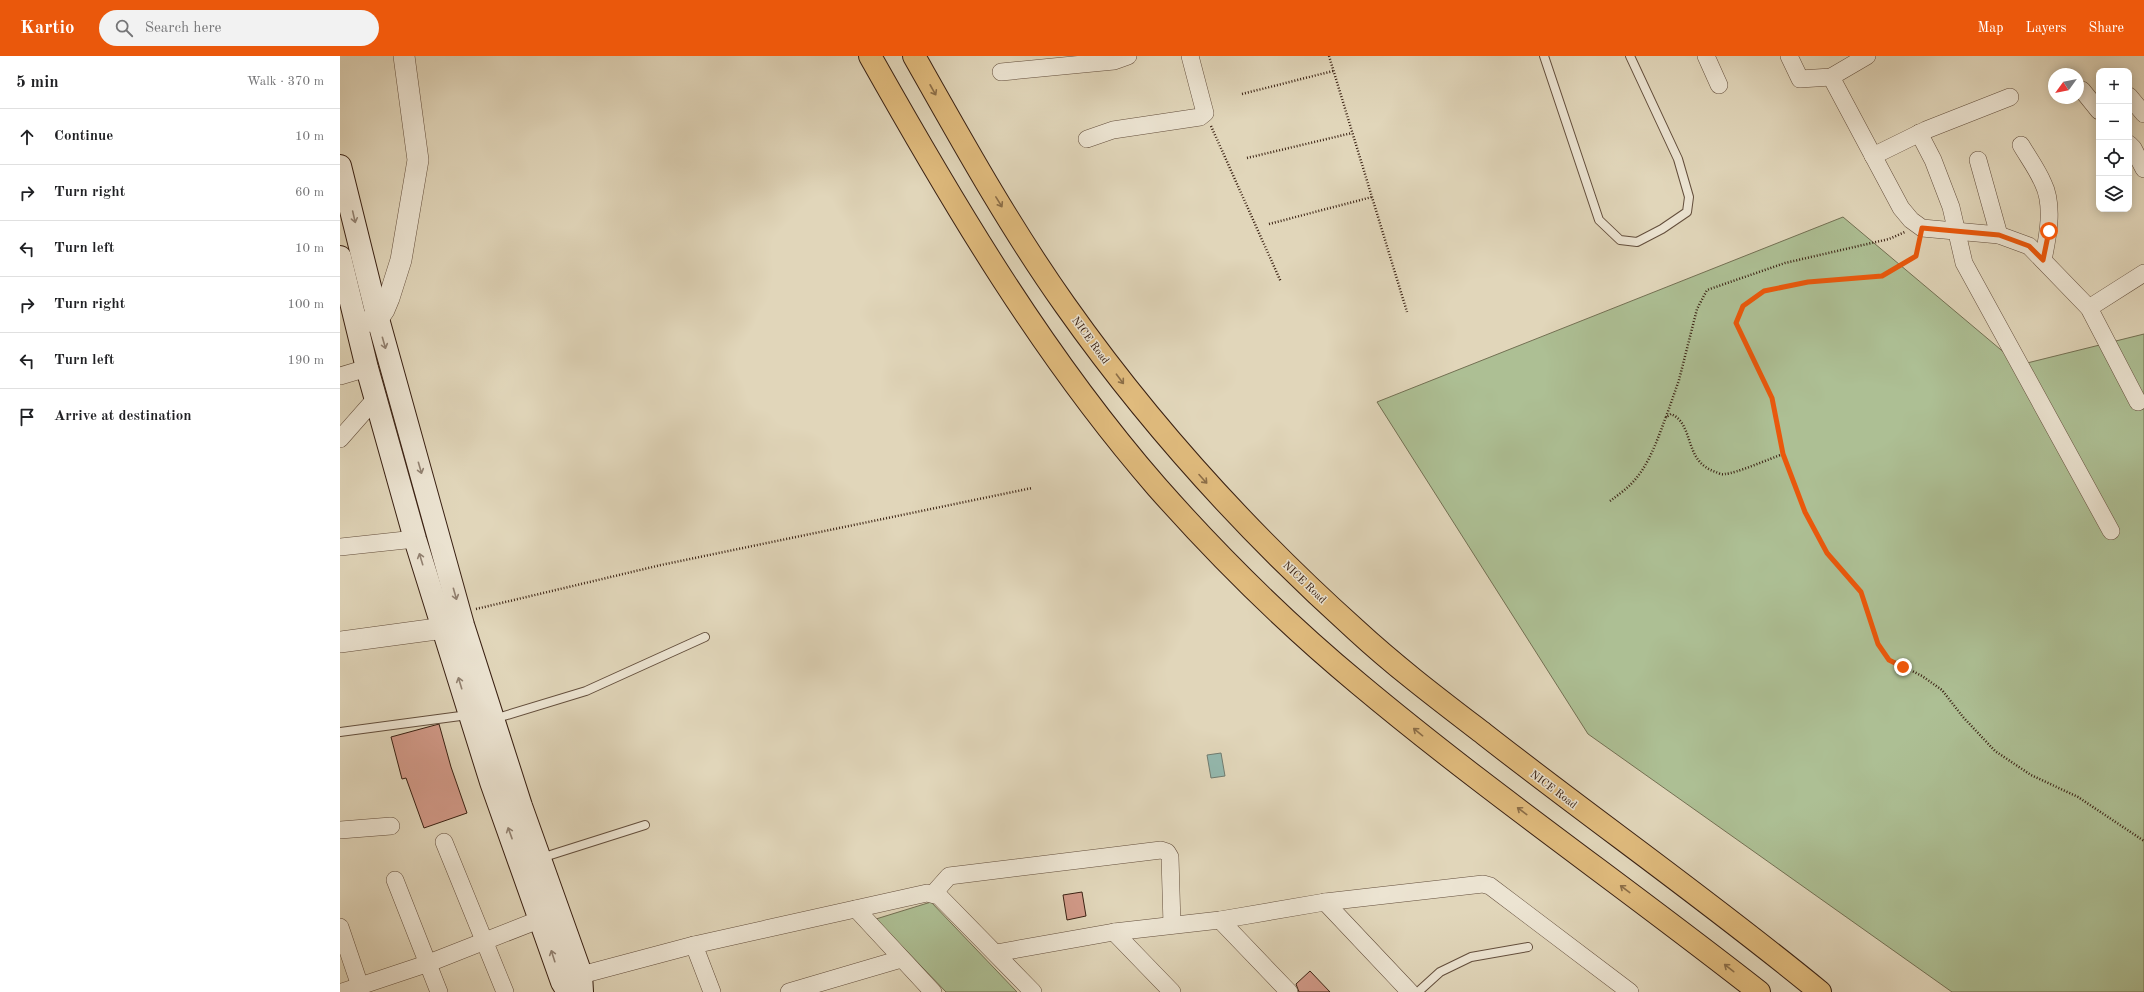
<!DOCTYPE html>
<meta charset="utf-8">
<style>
:root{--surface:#fff;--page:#f2f2f2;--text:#202124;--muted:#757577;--line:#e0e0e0;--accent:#ea580c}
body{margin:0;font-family:"Old Standard TT",serif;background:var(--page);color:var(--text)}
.controls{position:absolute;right:12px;top:12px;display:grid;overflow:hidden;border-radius:8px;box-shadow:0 2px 10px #0003}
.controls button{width:36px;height:36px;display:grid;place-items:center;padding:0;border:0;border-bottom:1px solid var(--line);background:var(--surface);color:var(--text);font:20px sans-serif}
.compass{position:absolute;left:1708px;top:12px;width:36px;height:36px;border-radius:50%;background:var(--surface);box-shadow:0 2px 10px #0003;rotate:237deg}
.stop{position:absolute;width:12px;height:12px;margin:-9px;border:3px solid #ea580c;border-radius:50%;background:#fff}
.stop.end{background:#ea580c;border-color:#fff;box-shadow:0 1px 4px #0008}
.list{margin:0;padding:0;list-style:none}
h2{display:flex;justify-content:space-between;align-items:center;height:52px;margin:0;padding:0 16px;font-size:17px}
h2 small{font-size:13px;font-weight:400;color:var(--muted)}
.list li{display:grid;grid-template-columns:26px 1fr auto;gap:12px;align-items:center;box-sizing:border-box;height:56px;padding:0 16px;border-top:1px solid var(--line)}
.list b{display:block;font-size:15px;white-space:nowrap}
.list em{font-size:13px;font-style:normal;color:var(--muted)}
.icon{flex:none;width:22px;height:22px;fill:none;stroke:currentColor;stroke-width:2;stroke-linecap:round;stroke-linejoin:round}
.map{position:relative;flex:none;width:1804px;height:936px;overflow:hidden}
header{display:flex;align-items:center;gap:24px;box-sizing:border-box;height:56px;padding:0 20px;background:var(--accent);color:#fff}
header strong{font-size:19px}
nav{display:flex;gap:22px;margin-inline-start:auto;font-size:14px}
.search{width:280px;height:36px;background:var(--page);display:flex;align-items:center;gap:10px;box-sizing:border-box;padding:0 14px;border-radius:22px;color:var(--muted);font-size:15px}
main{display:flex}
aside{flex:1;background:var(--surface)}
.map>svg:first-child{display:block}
.green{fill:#adbf94;stroke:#737053}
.water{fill:#94b9af;stroke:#707c70}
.building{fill:#d29a89;stroke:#392012}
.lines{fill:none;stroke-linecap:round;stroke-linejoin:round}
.service-casing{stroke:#634e3c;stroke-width:10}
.minor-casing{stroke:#634e3c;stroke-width:18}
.tertiary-casing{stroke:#634e3c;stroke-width:22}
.secondary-casing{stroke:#392012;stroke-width:24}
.motorway-casing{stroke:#392012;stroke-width:24}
.path{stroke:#392012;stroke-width:2.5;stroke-dasharray:1 2;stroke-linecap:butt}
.service{stroke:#ece4d2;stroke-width:8}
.minor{stroke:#ece4d2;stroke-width:17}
.tertiary{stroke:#ece4d2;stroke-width:21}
.secondary{stroke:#ece4d2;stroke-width:22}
.motorway{stroke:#e0bb7d;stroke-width:22}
.oneway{stroke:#8c6e48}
.oneway2{stroke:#928272}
.route{stroke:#ea580c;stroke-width:5}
.labels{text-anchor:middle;stroke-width:3;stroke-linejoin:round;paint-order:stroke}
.street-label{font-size:11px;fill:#392012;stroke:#ece4d2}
</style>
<header>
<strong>Kartio</strong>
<div class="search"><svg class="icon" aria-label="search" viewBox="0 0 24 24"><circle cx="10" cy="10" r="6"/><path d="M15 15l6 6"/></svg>Search here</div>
<nav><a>Map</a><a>Layers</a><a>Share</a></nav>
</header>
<main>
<aside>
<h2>5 min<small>Walk · 370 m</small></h2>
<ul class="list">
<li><svg class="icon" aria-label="ahead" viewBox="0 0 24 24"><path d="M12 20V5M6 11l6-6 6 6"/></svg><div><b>Continue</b></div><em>10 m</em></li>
<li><svg class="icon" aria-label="right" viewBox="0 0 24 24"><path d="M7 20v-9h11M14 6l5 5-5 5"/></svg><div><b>Turn right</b></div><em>60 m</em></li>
<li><svg class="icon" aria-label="left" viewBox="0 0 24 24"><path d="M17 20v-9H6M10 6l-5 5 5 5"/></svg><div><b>Turn left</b></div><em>10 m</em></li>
<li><svg class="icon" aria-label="right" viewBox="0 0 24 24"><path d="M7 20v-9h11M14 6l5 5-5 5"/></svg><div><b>Turn right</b></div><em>100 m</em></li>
<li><svg class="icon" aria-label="left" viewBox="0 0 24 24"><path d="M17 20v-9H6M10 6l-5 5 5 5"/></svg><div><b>Turn left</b></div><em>190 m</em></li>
<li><svg class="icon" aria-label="arrive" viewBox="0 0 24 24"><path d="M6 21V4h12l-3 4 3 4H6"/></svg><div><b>Arrive at destination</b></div></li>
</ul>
</aside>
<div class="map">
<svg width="1804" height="936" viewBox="0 0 1804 936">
<rect width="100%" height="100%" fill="#e1d6ba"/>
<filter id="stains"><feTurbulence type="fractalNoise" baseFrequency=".005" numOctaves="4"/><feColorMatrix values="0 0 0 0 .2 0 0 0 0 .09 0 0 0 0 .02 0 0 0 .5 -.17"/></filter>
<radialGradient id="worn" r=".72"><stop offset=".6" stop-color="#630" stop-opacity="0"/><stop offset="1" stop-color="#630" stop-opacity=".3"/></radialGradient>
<g class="green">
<path d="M1503,161L1679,309L1804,278V936H1612L1248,678L1037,346Z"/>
<path d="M591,846L677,936H606L536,863Z"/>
</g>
<path class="water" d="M881,697L885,720L871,722L867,699Z"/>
<g class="building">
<path d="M99,668L111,711L127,757L84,772L66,722L62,723L51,681Z"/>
<path d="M742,836L746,860L727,864L723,839Z"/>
<path d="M970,915L990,936H959L956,928Z"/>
</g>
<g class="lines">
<g class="service-casing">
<g id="service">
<path d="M1204,0L1259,164L1280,184L1297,186L1322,173L1347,156L1349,141L1338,103L1290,0"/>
<path d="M154,663L246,635L365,581"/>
<path d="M0,676L128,659"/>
<path d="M201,802L305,769"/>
<path d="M1078,936L1100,916L1131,901L1188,891"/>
</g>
</g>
<g class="minor-casing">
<g id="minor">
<path d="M1366,0L1379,29"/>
<path d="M1449,0L1460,23L1491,21L1527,0"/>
<path d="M661,16L774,5L788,0"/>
<path d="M1491,21L1561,152L1571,164L1582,172L1659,179L1689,190L1749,252L1798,346"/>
<path d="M1742,34L1759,55"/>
<path d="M1789,40L1804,58"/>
<path d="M1579,77L1593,104L1611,151L1624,207L1771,475"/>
<path d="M747,83L773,74L860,61L865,57L850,0"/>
<path d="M1789,88L1793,92L1804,113"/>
<path d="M1681,89C1688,101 1697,113 1703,127C1714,149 1708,180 1703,204"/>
<path d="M1533,100L1586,74L1670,41"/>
<path d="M1638,104L1659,179"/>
<path d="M1749,252L1804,217"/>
<path d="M0,320L27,312"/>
<path d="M0,383L36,342"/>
<path d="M0,491L75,483"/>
<path d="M0,774L51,770"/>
<path d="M104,786L165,936"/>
<path d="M55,824L99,936"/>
<path d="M593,838L609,820L821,794L827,796L830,801L832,869"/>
<path d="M985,846L1070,936"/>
<path d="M516,853L593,936"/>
<path d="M880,864L949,936"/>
<path d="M0,871L20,930"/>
<path d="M774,876L832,936"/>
<path d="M354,889L372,936"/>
<path d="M656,897L774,876L880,864L985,846L1143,828L1150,830L1290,936"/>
<path d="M230,922L354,889L587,837L599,840L693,936"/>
<path d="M2,936L89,907L201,863"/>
<path d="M449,936L561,903"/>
</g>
</g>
<g class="tertiary-casing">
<g id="tertiary">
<path d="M25,266L38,263L44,254L49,242L61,204L78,104L64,0"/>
<path d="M0,586L119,570"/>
</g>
</g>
<g class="secondary-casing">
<g id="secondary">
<path d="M0,110L38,263L123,569L181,750L241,918L242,936"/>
<path d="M0,201L27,312L75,483L151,726L222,926L228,936"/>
</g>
</g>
<g class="motorway-casing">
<g id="motorway">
<path d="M530,0C615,151 703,300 817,431C878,500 948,569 1019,628C1148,736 1287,832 1419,936"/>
<path d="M574,0C622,85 669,170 725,249C809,368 907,476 1016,574C1056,611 1101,645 1144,678C1255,765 1371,846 1480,936"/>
</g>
</g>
<g class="path">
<path d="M989,0L1067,256"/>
<path d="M902,38L993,15"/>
<path d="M871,70L941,226"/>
<path d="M907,102L1012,77"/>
<path d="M929,168L1032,141"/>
<path d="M1579,186L1576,200L1542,220L1468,226L1424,235L1403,250L1396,267L1432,341L1443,398L1465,456L1487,497L1521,536L1538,588L1549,603L1582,620L1602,634L1623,661L1655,695L1691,719L1738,741L1804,785"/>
<path d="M1326,361L1339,324L1357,253L1367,234L1445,207L1549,183L1565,176"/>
<path d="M1270,445C1277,440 1285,434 1291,428C1309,410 1317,384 1326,361L1331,358C1355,368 1343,406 1376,416C1378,417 1382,419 1385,418C1394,418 1432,402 1443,398"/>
<path d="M136,553L321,509L692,432"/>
</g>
<use href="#service" class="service"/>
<use href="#minor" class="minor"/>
<use href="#tertiary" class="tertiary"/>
<use href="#secondary" class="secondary"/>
<use href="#motorway" class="motorway"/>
</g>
<defs><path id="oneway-shaft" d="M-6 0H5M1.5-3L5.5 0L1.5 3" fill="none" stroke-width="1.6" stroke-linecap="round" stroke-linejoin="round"/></defs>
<g class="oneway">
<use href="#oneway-shaft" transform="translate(593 34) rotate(61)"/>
<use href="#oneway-shaft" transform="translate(659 146) rotate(58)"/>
<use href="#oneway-shaft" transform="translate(780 323) rotate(53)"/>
<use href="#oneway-shaft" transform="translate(863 423) rotate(48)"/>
<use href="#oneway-shaft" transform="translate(1078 676) rotate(-141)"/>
<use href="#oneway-shaft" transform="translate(1182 755) rotate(-143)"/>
<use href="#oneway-shaft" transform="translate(1285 833) rotate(-143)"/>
<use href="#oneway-shaft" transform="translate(1389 912) rotate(-142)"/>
</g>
<g class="oneway2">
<use href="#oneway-shaft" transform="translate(14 161) rotate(77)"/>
<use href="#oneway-shaft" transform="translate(44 287) rotate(74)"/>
<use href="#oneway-shaft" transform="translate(80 412) rotate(74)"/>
<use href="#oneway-shaft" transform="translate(81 503) rotate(-107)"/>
<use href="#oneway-shaft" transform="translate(115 538) rotate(74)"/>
<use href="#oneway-shaft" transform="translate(120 627) rotate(-107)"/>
<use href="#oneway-shaft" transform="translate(170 777) rotate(-110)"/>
<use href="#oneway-shaft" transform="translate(213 900) rotate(-108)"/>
</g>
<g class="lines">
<path class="route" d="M1563,611L1549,604L1538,588L1521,536L1487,497L1465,456L1443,398L1432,342L1396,267L1403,250L1424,235L1468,226L1542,220L1576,200L1582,172L1659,179L1689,190L1703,204L1709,175"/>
</g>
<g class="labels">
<g class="street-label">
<text transform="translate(751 284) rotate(54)" y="4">NICE Road</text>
<text transform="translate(965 526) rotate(44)" y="4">NICE Road</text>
<text transform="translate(1214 733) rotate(37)" y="4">NICE Road</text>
</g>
</g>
<rect width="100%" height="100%" filter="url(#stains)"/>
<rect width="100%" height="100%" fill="url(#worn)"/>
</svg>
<div class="controls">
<button>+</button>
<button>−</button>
<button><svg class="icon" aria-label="locate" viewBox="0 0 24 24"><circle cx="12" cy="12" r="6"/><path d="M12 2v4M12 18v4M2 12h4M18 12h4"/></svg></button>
<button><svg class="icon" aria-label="layers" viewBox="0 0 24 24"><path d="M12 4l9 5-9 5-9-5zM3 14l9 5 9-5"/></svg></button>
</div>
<svg class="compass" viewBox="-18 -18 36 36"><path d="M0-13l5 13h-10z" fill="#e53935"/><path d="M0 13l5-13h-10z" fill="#757577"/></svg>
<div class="stop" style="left:1709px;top:175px"></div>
<div class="stop end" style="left:1563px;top:611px"></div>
</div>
</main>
